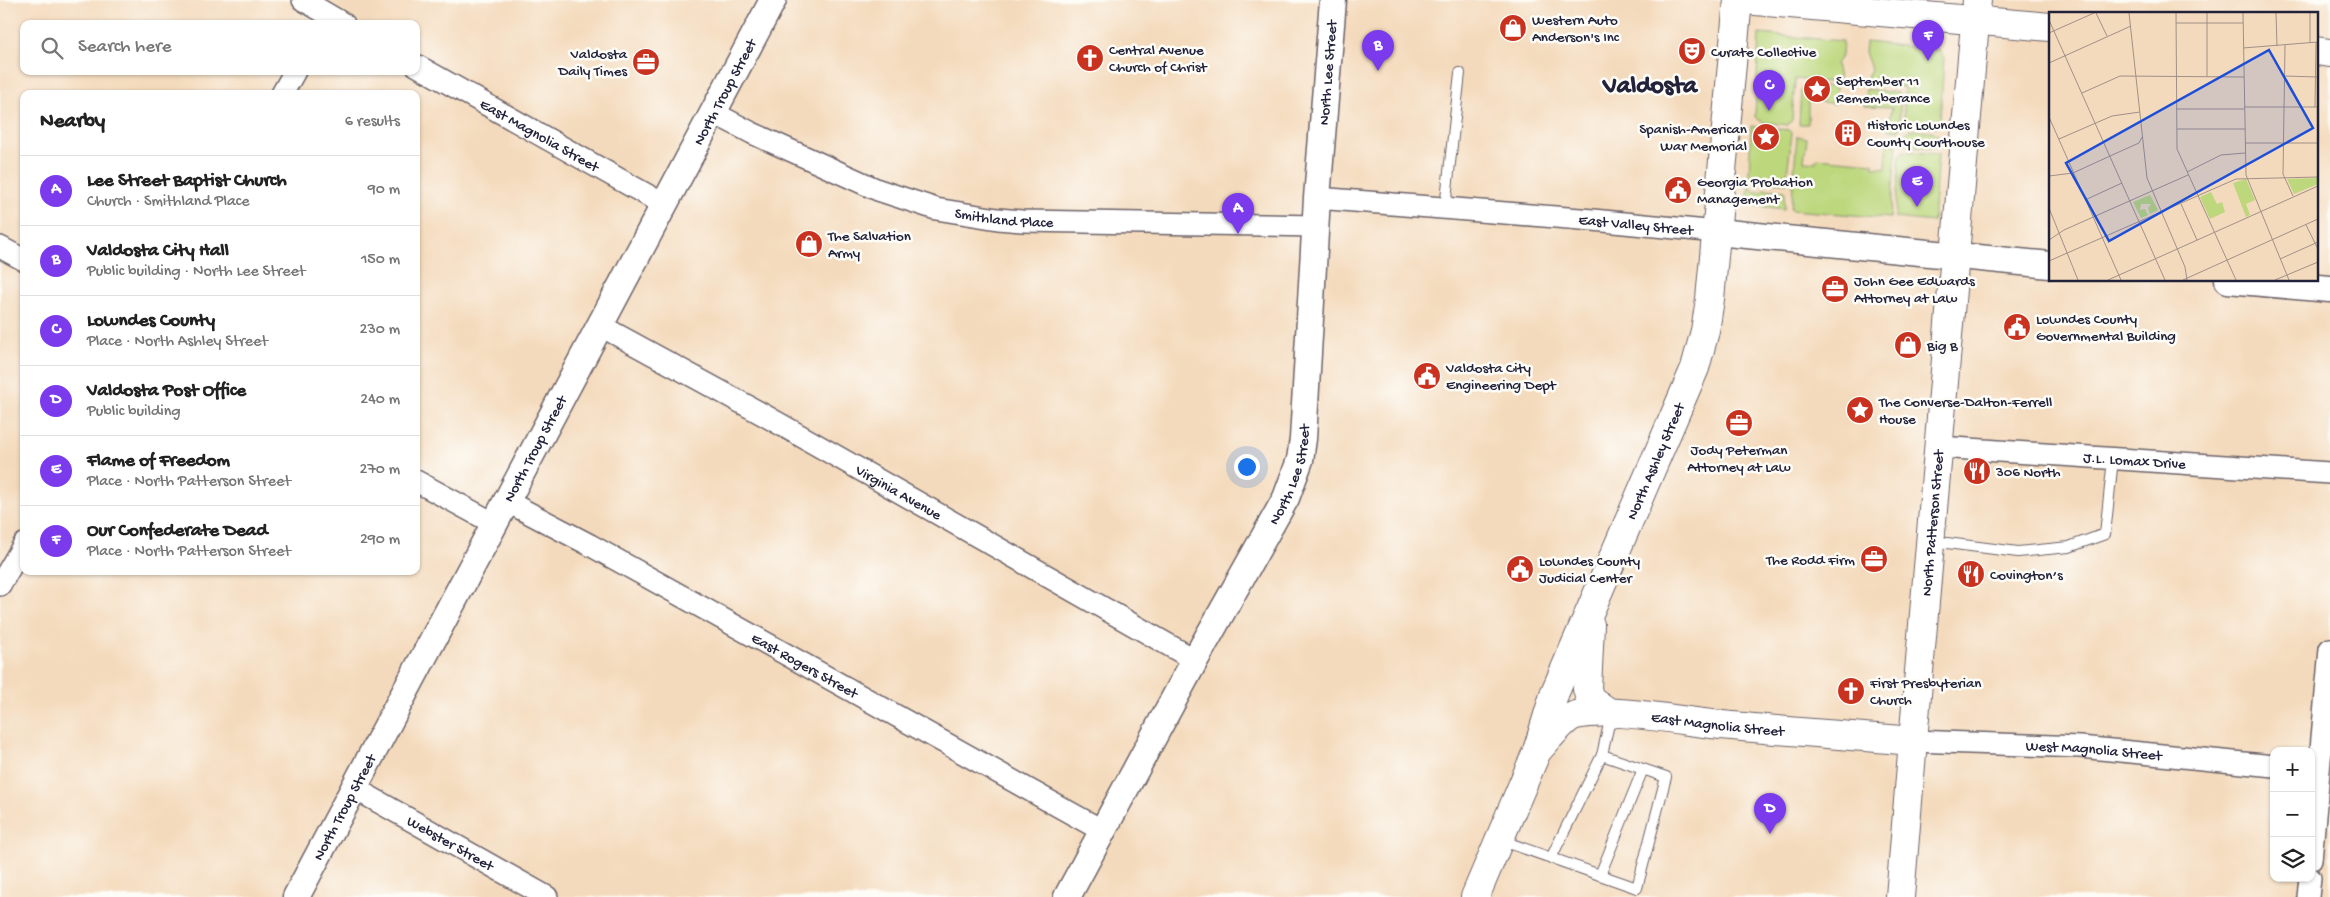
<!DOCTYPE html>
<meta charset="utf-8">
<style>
:root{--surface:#fff;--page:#f6f6f6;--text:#222;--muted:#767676;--line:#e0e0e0;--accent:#7c3aed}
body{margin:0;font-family:"Gochi Hand",sans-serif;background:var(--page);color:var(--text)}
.controls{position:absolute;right:15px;bottom:15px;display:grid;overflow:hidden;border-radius:10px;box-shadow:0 1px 4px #0004}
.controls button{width:45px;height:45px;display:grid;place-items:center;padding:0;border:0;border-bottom:1px solid var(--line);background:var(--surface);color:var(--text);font:25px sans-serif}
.you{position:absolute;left:1246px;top:466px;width:18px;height:18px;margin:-12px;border:4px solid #fff;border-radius:50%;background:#1a73e8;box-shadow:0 0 0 8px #1a73e833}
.badge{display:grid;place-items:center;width:32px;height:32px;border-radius:50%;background:var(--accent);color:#fff;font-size:16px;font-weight:700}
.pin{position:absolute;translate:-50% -41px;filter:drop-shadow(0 1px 2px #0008)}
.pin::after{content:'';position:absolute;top:26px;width:18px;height:15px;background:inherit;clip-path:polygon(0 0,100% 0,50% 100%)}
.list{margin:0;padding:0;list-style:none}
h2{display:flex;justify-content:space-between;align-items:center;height:65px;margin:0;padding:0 20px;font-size:21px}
h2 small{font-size:16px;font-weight:400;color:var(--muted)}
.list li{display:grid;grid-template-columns:32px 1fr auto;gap:15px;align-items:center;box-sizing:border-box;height:70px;padding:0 20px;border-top:1px solid var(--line)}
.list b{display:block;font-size:19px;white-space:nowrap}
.list p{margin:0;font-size:16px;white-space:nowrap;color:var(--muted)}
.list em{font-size:16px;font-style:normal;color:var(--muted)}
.icon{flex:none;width:28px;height:28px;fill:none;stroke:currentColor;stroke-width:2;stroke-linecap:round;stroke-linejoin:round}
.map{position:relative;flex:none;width:2330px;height:897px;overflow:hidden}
.search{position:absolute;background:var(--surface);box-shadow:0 1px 4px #0004;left:20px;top:20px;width:400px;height:55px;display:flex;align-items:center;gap:12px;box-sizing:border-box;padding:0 18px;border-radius:10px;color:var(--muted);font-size:19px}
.panel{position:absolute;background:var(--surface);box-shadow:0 1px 4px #0004;left:20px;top:90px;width:400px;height:485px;border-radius:10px}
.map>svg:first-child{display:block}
.green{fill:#bcd77c;stroke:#6f7c5c}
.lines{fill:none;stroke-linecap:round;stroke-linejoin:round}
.service-casing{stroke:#6c6268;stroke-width:12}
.minor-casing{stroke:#6c6268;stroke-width:24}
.tertiary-casing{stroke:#6c6268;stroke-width:29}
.secondary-casing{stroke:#6c6268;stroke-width:30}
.primary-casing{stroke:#6c6268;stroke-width:30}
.trunk-casing{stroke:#6c6268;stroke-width:30}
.service{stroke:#fff;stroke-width:10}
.minor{stroke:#fff;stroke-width:21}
.tertiary{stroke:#fff;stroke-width:26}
.secondary{stroke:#fff;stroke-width:28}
.primary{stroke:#fff;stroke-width:28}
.trunk{stroke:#fff;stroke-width:28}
.labels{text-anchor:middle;stroke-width:5;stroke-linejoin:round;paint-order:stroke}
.poi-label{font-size:15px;fill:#22223b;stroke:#fdfcf7;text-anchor:start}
.street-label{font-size:15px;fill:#22223b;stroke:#fdfcf7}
.town-label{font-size:25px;font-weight:bold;fill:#22223b;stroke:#fdfcf7}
.inset-road{fill:none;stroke:#a09088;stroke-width:1}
.view{fill:#1d4ed8;fill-opacity:0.15;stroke:#1d4ed8;stroke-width:2.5}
.inset-edge{fill:none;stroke:#22223b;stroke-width:2.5}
</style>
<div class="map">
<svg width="2330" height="897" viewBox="0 0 2330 897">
<rect width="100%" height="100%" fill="#fdfcf7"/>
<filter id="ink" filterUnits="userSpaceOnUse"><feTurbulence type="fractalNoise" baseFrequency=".02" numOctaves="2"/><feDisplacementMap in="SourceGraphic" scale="10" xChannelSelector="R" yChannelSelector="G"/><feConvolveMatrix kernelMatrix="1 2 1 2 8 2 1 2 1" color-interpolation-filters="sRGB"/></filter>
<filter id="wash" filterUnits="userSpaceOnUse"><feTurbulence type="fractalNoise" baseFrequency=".0096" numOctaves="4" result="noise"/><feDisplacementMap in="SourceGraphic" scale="20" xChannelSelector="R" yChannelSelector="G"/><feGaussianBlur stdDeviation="1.12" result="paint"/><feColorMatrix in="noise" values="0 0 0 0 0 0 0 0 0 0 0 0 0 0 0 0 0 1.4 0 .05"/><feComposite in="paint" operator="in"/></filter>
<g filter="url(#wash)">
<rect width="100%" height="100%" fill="#f4dabc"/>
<g class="green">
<path d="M1759,34L1843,41L1842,55L1836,64L1840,83L1795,79L1792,120L1788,125L1762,122L1755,117Z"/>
<path d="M1866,42L1939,50L1944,58L1940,122L1937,127L1904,123V87L1864,84L1871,69L1865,52Z"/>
<path d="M1806,85L1836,87L1835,104L1808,100V124H1799L1801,89Z"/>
<path d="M1866,89L1898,93L1901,96L1899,130L1888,129L1892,107L1864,106Z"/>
<path d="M1751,126L1788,130L1792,133L1786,183L1766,181L1762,175L1756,174L1751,177L1750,188L1755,192H1761L1764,189L1785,191L1784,209L1756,206L1748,201Z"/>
<path d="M1910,130L1932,131L1939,136L1938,144L1932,148L1907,145L1904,141V135Z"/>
<path d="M1797,136L1807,138L1804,161L1816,162L1817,158L1873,163V167L1886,168L1887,143L1897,144L1890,218L1791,210Z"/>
<path d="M1903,151L1938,154L1933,222L1895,218L1900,155Z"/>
</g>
</g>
<g filter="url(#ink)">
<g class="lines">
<g class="service-casing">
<g id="service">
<path d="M1445,208L1460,73"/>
<path d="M1931,541L2018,552L2069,547L2105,534L2113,459"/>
<path d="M1602,755L1611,715"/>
<path d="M1500,840L1637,888L1666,777L1602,755L1551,858"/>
<path d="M1600,875L1643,769"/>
</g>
</g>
<g class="minor-casing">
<g id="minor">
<path d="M303,0L344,24"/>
<path id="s1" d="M416,65L665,205"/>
<path d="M282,94L295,71"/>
<path id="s2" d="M714,113L752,133L878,190L936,209L998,219L1022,221L1316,226"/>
<path id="s3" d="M1317,198L1593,220L1717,232"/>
<path d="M0,247L24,260"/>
<path id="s4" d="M601,326L764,415L1195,660"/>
<path id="s5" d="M1939,447L2330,473"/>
<path d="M416,481L495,524"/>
<path id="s6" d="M506,501L590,545L1103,831"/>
<path d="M0,585L24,544"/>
<path id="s7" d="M1913,741L2080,747L2274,766"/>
<path id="s8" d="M354,788L547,897"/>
<path d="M2311,860L2330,649"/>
<path d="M2308,897L2310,878"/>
</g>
</g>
<g class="tertiary-casing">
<g id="tertiary">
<path d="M1717,232L2050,265"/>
<path d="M2228,280L2330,289"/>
<path id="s9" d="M296,897L773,0"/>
<path id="s10" d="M1067,897L1195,660L1286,498L1300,460L1303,439L1317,198L1333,0"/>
</g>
</g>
<g class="secondary-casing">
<path id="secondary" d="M1900,897L1913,741"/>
</g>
<g class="primary-casing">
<g id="primary">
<path d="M1590,625L1587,689L1590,699L1611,714"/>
<path id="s11" d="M1537,751C1546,742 1564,718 1576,715C1610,707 1676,720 1712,724C1779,731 1846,735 1913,741L1977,0"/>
<path id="s12" d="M1475,897L1537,751L1555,692L1695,368L1705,331L1710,299L1738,0"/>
</g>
</g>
<g class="trunk-casing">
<g id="trunk">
<path d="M1744,0L2050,27"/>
<path d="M2316,51L2330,53"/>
</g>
</g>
<use href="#service" class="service"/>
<use href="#minor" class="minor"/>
<use href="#tertiary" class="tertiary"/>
<use href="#secondary" class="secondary"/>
<use href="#primary" class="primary"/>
<use href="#trunk" class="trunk"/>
</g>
</g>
<defs>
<g id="shop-disc" transform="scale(1.4375)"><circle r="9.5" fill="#c8321e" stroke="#fdfcf7"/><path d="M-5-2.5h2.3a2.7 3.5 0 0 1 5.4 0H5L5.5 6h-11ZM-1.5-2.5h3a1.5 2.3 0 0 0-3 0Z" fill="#fff"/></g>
<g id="theatre-disc" transform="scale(1.4375)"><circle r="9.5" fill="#c8321e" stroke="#fdfcf7"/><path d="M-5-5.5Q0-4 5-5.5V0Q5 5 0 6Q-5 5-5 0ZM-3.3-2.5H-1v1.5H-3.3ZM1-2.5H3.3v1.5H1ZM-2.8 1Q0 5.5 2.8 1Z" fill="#fff"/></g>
<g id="church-disc" transform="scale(1.4375)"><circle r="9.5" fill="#c8321e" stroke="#fdfcf7"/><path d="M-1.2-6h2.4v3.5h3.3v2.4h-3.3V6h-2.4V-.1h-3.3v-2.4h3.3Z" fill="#fff"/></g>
<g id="office-disc" transform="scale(1.4375)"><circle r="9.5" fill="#c8321e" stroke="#fdfcf7"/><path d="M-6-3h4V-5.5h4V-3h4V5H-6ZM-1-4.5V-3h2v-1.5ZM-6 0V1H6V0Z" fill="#fff"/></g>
<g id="sight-disc" transform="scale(1.4375)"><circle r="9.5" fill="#c8321e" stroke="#fdfcf7"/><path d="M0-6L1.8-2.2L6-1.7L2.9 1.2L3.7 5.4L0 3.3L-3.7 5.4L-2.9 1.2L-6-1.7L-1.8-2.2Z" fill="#fff"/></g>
<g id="building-disc" transform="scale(1.4375)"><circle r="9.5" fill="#c8321e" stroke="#fdfcf7"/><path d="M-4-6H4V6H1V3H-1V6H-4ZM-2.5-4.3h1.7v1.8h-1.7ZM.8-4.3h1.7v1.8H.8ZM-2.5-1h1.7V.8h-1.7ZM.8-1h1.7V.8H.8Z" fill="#fff"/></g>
<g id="civic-disc" transform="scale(1.4375)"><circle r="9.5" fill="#c8321e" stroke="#fdfcf7"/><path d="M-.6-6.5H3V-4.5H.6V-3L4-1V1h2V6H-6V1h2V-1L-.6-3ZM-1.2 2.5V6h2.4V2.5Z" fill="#fff"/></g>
<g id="restaurant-disc" transform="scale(1.4375)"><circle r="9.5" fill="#c8321e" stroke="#fdfcf7"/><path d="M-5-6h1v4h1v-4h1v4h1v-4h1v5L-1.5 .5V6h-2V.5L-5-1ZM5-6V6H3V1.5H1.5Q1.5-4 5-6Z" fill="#fff"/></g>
</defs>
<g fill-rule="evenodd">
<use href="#shop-disc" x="1513" y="28"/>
<use href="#theatre-disc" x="1692" y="51"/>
<use href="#church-disc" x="1090" y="58"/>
<use href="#office-disc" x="646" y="62"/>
<use href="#sight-disc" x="1817" y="89"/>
<use href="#building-disc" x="1848" y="133"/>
<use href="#sight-disc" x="1766" y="137"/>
<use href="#civic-disc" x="1678" y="190"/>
<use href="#shop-disc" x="809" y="244"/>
<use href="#office-disc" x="1835" y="289"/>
<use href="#civic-disc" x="2017" y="327"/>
<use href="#shop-disc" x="1908" y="345"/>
<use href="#civic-disc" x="1427" y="376"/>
<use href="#sight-disc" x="1860" y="410"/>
<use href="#office-disc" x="1739" y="423"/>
<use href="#restaurant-disc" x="1977" y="471"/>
<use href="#office-disc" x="1874" y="559"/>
<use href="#civic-disc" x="1520" y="569"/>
<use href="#restaurant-disc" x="1971" y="574"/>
<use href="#church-disc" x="1851" y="691"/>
</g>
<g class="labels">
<g class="poi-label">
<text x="1532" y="24">Western Auto<tspan x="1532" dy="17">Anderson's Inc</tspan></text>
<text x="1109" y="54">Central Avenue<tspan x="1109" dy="17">Church of Christ</tspan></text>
<text x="1711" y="56">Curate Collective</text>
<text x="627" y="58" text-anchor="end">Valdosta<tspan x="627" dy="17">Daily Times</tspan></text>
<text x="1836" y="85">September 11<tspan x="1836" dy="17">Rememberance</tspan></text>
<text x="1867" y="129">Historic Lowndes<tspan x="1867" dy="17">County Courthouse</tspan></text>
<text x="1747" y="133" text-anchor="end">Spanish-American<tspan x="1747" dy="17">War Memorial</tspan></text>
<text x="1697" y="186">Georgia Probation<tspan x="1697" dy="17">Management</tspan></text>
<text x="828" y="240">The Salvation<tspan x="828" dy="17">Army</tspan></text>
<text x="1854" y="285">John Gee Edwards<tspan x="1854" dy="17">Attorney at Law</tspan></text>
<text x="2036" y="323">Lowndes County<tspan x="2036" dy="17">Governmental Building</tspan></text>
<text x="1927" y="350">Big B</text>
<text x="1446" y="372">Valdosta City<tspan x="1446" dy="17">Engineering Dept</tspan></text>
<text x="1879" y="406">The Converse-Dalton-Ferrell<tspan x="1879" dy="17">House</tspan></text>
<text x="1739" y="454" text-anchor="middle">Jody Peterman<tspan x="1739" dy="17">Attorney at Law</tspan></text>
<text x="1996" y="476">306 North</text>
<text x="1855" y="564" text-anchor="end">The Rodd Firm</text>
<text x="1539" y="565">Lowndes County<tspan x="1539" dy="17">Judicial Center</tspan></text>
<text x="1990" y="579">Covington’s</text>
<text x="1870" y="687">First Presbyterian<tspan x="1870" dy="17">Church</tspan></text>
</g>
<g class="street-label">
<text dy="5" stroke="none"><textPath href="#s10" startOffset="884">North Lee Street</textPath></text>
<text dy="5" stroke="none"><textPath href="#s9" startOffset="912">North Troup Street</textPath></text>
<text dy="5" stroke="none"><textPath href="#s1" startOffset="142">East Magnolia Street</textPath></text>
<text dy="5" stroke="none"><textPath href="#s2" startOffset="311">Smithland Place</textPath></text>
<text dy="5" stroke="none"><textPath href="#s3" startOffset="320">East Valley Street</textPath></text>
<text dy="5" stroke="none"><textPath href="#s9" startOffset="508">North Troup Street</textPath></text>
<text dy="5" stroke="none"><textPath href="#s12" startOffset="472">North Ashley Street</textPath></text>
<text dy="5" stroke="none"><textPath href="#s5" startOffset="196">J.L. Lomax Drive</textPath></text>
<text dy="5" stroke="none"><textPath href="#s10" startOffset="479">North Lee Street</textPath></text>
<text dy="5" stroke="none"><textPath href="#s4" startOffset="341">Virginia Avenue</textPath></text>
<text dy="5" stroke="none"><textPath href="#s11" startOffset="611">North Patterson Street</textPath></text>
<text dy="5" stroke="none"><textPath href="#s6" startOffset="341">East Rogers Street</textPath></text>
<text dy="5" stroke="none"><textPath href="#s11" startOffset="196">East Magnolia Street</textPath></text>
<text dy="5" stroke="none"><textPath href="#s7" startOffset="181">West Magnolia Street</textPath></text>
<text dy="5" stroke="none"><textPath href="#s9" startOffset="102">North Troup Street</textPath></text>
<text dy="5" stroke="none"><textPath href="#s8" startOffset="111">Webster Street</textPath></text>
</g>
<g class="town-label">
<text x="1650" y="92">Valdosta</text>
</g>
</g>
<g transform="translate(2049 12)">
<rect width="269" height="269" fill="#f4dabc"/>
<path d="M269,166V172L245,182L238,167ZM197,167L206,188L197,192L201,203L197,205L184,171ZM162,180L168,192L173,190L176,200L161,207L151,185ZM101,183L109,198L101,202L99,196L102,192H92L91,198L96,197L99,203L92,206L84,190Z" fill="#bcd77c"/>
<path class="inset-road" d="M47,1L58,24M80,1L98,166L136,255L138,268M127,1L128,137L187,268M158,1V65M194,1L197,163L240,268M227,1L228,34M261,1V31M0,8L116,268M127,11H194M0,21L45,1M236,33L234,162L244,184M194,36L269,30M0,51L82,14M235,64L269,65M33,81L71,64L195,65M195,95H269M266,95L267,30M127,97H195M0,105L72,268M128,117H196M10,127L63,104L91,100M196,131H269M61,144L90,131L93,125M138,160L172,143L196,141M0,164L24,161L61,144M36,188L73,171M132,192L148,228M0,196L29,268M257,213L269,237M0,228L15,218L139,163M231,247L269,230M0,249L187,167L269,165M59,268L269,174M134,268L269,207M226,268L269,250"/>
<path class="view" d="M220,38L264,116L60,229L17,151Z"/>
<rect width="269" height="269" class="inset-edge"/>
</g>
</svg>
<div class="controls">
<button>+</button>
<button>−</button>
<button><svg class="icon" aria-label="layers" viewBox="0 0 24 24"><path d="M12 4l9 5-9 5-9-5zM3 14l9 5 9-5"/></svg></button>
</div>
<div class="you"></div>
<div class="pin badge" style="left:1238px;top:234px">A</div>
<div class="pin badge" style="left:1378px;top:71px">B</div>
<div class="pin badge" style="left:1769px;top:111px">C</div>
<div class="pin badge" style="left:1770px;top:834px">D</div>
<div class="pin badge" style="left:1917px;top:207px">E</div>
<div class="pin badge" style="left:1928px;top:61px">F</div>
<div class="search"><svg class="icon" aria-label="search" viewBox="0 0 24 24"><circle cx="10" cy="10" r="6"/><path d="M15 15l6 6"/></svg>Search here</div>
<section class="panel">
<h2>Nearby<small>6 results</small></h2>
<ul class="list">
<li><span class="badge">A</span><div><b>Lee Street Baptist Church</b><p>Church · Smithland Place</p></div><em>90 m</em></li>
<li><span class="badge">B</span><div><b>Valdosta City Hall</b><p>Public building · North Lee Street</p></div><em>150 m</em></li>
<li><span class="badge">C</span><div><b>Lowndes County</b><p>Place · North Ashley Street</p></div><em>230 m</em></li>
<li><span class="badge">D</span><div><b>Valdosta Post Office</b><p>Public building</p></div><em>240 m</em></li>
<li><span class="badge">E</span><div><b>Flame of Freedom</b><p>Place · North Patterson Street</p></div><em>270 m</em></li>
<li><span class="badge">F</span><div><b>Our Confederate Dead</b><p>Place · North Patterson Street</p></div><em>290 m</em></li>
</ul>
</section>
</div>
